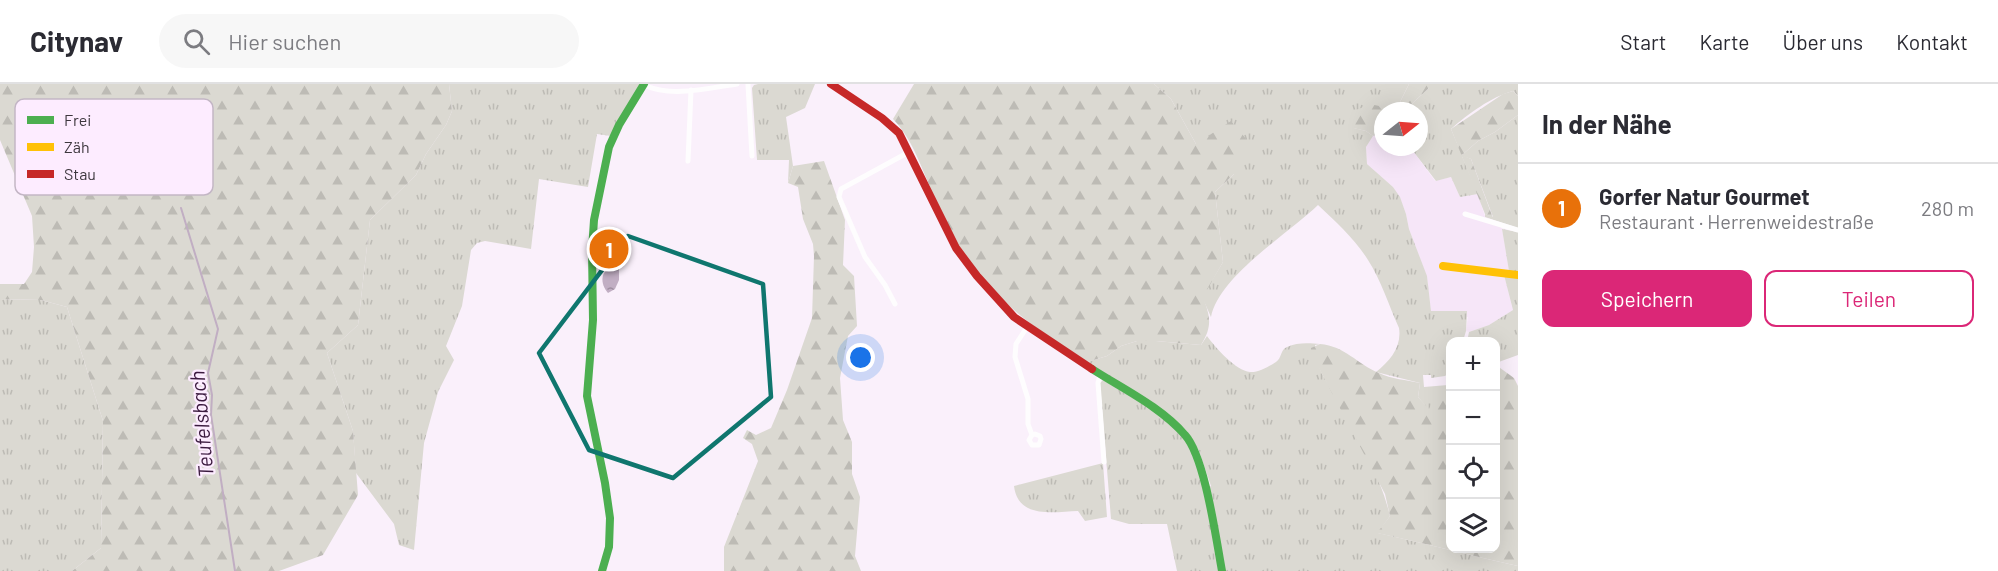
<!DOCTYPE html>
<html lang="de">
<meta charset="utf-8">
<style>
:root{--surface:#fff;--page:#f7f7f7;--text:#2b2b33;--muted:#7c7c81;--line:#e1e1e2;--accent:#db2777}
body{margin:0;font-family:Barlow,sans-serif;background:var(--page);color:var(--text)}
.controls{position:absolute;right:18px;bottom:18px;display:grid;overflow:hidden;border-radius:12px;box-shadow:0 6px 24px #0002}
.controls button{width:54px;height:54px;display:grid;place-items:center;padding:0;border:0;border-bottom:2px solid var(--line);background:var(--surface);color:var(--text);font:30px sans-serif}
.compass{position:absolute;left:1374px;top:18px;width:54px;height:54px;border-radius:50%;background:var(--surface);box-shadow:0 6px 24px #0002;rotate:73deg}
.you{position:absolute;left:861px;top:274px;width:21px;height:21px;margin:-15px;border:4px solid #fff;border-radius:50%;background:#1a73e8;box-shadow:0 0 0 9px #1a73e833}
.badge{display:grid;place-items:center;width:39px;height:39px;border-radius:50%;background:var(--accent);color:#fff;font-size:20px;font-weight:700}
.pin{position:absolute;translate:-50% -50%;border:3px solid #fff;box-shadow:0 2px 6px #0006}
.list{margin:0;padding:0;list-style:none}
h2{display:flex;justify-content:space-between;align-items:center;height:78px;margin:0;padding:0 24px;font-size:26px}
h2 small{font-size:20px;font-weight:400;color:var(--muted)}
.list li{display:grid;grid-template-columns:39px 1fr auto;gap:18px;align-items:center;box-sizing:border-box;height:90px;padding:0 24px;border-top:2px solid var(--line)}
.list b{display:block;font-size:22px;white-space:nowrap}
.list p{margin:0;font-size:20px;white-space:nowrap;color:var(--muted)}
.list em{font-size:20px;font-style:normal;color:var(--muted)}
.actions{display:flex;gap:12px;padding:18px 24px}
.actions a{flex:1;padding:14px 0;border:2px solid var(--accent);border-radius:12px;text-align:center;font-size:21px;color:var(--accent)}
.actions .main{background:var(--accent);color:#fff}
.icon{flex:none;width:33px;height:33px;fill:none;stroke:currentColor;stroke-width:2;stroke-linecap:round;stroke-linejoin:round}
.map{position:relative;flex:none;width:1518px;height:487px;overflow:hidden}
header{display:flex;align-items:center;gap:36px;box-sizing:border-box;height:84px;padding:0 30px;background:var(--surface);border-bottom:2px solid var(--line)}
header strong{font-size:28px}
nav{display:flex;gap:33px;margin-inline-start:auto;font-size:21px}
.search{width:420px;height:54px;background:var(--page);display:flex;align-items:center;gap:15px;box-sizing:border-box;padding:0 21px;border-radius:33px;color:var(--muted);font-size:22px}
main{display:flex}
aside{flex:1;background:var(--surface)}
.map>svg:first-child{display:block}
.built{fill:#f6e6f8}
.grass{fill:url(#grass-tufts)}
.forest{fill:url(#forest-firs)}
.water{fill:url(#water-ripples)}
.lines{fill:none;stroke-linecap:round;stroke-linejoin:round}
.stream{stroke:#c1aec3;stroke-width:2}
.street{stroke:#fefdfe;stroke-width:5}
.fast{stroke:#4caf50;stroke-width:8}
.slow{stroke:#ffc107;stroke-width:8}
.jam{stroke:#c62828;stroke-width:8}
.marked{fill:none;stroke:#0f766e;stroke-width:4.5;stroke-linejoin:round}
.labels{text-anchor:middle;stroke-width:4.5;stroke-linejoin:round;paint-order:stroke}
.water-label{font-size:21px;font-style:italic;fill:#3b1a3f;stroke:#fdecff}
.key{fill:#fdecff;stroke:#c3b6c5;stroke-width:1.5}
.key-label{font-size:16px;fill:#3d373e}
</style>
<header>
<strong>Citynav</strong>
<div class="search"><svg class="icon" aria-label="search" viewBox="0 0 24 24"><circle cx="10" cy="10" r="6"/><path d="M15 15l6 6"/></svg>Hier suchen</div>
<nav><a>Start</a><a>Karte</a><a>Über uns</a><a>Kontakt</a></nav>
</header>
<main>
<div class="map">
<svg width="1518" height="487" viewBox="0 0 1518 487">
<defs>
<pattern id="grass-tufts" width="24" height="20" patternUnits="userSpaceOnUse" patternTransform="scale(1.5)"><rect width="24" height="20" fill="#dbd9d2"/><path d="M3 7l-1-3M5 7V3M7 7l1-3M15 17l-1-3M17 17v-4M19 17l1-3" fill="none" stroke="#bdbbb5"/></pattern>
<pattern id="forest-firs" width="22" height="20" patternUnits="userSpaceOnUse" patternTransform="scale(1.5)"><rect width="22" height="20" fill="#dbd9d2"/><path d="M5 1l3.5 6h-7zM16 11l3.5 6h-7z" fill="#bdbbb5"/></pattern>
<pattern id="water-ripples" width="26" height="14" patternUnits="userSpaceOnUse" patternTransform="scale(1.5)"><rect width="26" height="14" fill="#c1aec3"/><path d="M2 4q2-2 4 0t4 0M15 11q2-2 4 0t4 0" fill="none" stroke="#9e8ea0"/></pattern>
</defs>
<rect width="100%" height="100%" fill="#faf0fb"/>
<path class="built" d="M1383,48V63H1410L1435,97L1451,93L1460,113L1478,110L1485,133L1499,139L1502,145L1509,187L1504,191L1513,226L1489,241L1469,248L1466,247L1468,233L1431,228L1427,193L1409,145L1406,130L1400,114L1393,103L1367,80L1366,63L1373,52Z"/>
<g class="grass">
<path d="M449,0H640L611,52L597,50L588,103L539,95L531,165L485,157L477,159L471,166L462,222L446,262L454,276L438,308L424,359L414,466L399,461L394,440L356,389L353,347L327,269L358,241L370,136L416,91L426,70L446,41L452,27Z"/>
<path d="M758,0H815L805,24L786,33L793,82L788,99L789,76H757L752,4L754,1Z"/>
<path d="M1154,0H1409L1400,18L1382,28L1379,22L1354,44L1366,47L1373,52L1366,63L1367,80L1393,103L1400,113L1406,130L1409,145L1427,192L1431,227H1467L1466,247L1463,257L1450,258V288L1445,292L1431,294V291H1423L1424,303L1448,301L1429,326L1418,313L1420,299L1376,288C1390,277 1402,263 1399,244C1389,222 1381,196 1368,176C1355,155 1336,138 1318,121C1288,150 1219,192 1211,233L1202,213L1223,178L1215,108L1234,90L1196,60L1171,15Z"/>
<path d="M1429,0H1518V12L1513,7C1491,13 1468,30 1451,45L1462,71L1478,57L1495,48L1518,31V144L1485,133V130L1493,133L1471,75L1462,72L1478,110L1460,113L1451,93L1436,97L1410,63H1419V27H1404L1429,4Z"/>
<path d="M1502,145L1518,148V188L1509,187Z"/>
<path d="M1504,191L1518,193V271L1496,279V258H1467L1469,248L1489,241L1513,226Z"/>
<path d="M0,215L41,216L67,223L103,337L101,464L72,487H0Z"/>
<path d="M1207,252C1215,263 1236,287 1250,288C1257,289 1270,282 1276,278C1282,274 1280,266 1287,263C1297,258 1310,259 1320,260L1315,261C1317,288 1325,293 1337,315C1357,352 1381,392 1390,432L1378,449C1425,459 1471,472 1518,482V487H1225L1209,403L1211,402L1199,367L1191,353L1087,278L1107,272L1121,262L1137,257H1156L1201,261Z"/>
<path d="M1103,296C1126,311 1166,330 1182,351C1205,380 1212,449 1220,487H1177L1167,440H1129L1111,435L1100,299Z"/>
<path d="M1103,379L1107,433L1085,437L1078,427C1053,428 1018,435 1014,402Z"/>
</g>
<g class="forest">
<path d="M0,0H449L452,27L446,41L426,70L416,91L370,136L358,241L327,269L353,347L358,411L323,471L279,487H72L101,464L103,337L67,223L41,216L0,215V200H24L32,188L34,163L32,132L0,56Z"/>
<path d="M914,0H1154L1171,15L1196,60L1231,37L1252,62L1234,90L1215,108L1223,178L1203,213C1210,232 1213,242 1201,261L1156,257H1137L1121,262L1107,272L1087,278C1037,246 997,219 963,169C953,154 946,136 938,120C923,91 916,59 893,35Z"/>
<path d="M1409,0H1429V4L1404,27H1384L1400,18Z"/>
<path d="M1513,7L1518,12V31L1495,48L1478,57L1462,71L1471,75L1493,134L1485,130L1451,45L1503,10Z"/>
<path d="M1370,20L1379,22L1383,28V48L1373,52L1366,47L1353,44L1354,27Z"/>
<path d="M824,77L845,136L843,181L854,192L857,242L848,252L840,294L843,336L852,358V390L860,413L855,472L861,487H724V463L758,377L752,360L743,354L747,346L756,351L771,344L787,306L812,234L814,172L813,160L803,135L798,103L788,99L793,82Z"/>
<path d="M1320,260C1345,262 1357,280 1379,289C1391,295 1407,296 1420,299L1418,313L1429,325L1436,309L1450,299V464H1496V281L1514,294L1518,302V482C1471,472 1425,459 1377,449L1390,432L1385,410L1311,269V264Z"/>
</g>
<path class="water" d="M612,183L619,184V196L615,205L608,209C600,200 600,187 612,183Z"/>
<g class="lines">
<path class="stream" d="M181,124L218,245L208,289L212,311L211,331L235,487"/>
<g class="street">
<path d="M748,0L752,72"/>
<path d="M644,1C671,14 709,4 737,0"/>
<path d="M688,77L691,6"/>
<path d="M1465,130L1518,146"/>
<path d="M895,220L885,201L865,173L839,113L841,105L909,68"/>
<path d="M1027,243L1016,260L1015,273L1028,315V340L1032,351L1029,356L1032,361H1039L1041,355L1040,352L1035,350L1032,351"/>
<path d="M1100,290L1098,299L1104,378"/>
</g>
<g class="fast">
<path d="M1092,285C1123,305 1161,323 1185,351C1205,373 1216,455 1222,487"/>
<path d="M602,487L609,463L610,434L605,399L587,312L593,236L592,166L594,136L609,63L619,41L644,0"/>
</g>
<path class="slow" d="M1443,182L1518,191"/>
<path class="jam" d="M831,0L882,34L899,49L956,164L977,192L1014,233L1092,285"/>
</g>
<path class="marked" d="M628,152L763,200L771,313L673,394L589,366L539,269Z"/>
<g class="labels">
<g class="water-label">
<text transform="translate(202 340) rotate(-95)" y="7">Teufelsbach</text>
</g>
</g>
<rect x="15" y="15" width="198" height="96" rx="9" class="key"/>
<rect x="27" y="32" width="27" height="8" fill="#4caf50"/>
<rect x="27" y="59" width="27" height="8" fill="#ffc107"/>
<rect x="27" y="86" width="27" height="8" fill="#c62828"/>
<g class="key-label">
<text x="64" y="42">Frei</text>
<text x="64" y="69">Zäh</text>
<text x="64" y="96">Stau</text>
</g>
</svg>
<div class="controls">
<button>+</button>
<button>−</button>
<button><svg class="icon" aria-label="locate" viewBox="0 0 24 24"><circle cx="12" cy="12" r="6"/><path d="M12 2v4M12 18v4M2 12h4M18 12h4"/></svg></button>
<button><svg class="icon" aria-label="layers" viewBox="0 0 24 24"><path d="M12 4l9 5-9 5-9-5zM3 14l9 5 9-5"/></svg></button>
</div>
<svg class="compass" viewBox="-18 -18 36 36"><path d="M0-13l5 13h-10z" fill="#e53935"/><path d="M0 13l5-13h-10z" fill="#7c7c81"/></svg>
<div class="you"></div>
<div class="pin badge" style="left:609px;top:165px;background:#e8710a">1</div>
</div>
<aside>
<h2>In der Nähe<small></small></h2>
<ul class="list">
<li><span class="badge" style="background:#e8710a">1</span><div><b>Gorfer Natur Gourmet</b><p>Restaurant · Herrenweidestraße</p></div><em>280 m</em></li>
</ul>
<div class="actions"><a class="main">Speichern</a><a>Teilen</a></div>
</aside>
</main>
